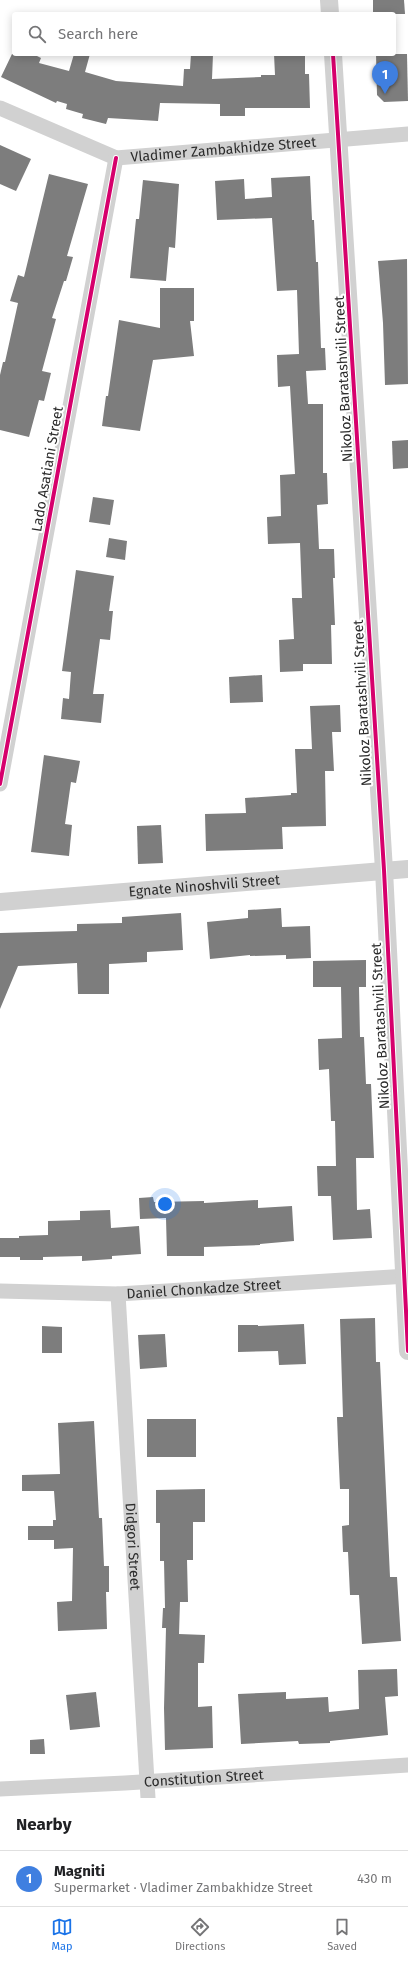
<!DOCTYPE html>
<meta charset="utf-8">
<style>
:root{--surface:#fff;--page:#f2f2f2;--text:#202124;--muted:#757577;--line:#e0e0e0;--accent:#1a73e8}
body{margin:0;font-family:"Fira Sans",sans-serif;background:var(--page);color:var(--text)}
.you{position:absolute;left:165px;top:1204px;width:14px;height:14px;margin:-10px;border:3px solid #fff;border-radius:50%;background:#1a73e8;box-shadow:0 0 0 6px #1a73e833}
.badge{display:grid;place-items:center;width:26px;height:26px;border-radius:50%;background:var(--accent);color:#fff;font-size:13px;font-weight:700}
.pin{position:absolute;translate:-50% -33px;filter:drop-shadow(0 1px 2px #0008)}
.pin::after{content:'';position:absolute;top:21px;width:14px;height:12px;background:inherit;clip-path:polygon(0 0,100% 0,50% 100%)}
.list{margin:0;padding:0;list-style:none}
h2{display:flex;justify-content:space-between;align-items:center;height:52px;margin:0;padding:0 16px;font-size:17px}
h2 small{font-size:13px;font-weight:400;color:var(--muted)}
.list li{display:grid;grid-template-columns:26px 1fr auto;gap:12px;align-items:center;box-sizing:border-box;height:56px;padding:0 16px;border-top:1px solid var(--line)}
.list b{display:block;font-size:15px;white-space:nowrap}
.list p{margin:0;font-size:13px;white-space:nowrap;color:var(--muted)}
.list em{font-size:13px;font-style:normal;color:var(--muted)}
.icon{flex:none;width:22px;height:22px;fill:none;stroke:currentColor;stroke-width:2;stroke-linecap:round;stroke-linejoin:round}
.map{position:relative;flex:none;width:408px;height:1798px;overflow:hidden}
.search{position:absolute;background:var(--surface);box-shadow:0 2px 10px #0003;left:12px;right:12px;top:12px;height:44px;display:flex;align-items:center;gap:10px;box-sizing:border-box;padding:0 14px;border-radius:4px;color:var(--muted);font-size:15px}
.sheet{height:108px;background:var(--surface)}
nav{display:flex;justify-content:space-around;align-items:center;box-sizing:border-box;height:56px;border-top:1px solid var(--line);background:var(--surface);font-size:11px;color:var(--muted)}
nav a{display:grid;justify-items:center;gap:2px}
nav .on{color:var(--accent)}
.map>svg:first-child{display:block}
.building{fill:#7d7d7d}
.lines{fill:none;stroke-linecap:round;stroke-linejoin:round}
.minor{stroke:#d1d1d1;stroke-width:15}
.tertiary{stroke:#d1d1d1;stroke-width:18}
.cycleway-casing{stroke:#fff;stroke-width:6}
.cycleway{stroke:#d6006c;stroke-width:4}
.labels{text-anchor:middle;stroke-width:4;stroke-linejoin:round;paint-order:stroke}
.street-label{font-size:14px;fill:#2c2c2c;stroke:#fff}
</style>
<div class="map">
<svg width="408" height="1798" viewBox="0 0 408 1798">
<rect width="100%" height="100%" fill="#fff"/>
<g class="building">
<path d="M373,0H404L405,14H373Z"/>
<path d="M12,54H33L41,58L39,63L69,71L74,54H90L85,72L116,81L183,86L184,69H190L191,54H213L212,79L261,77V75H275L274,54H305V74H309L310,108H245V116H220V104L160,103L158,121L108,118L106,124L82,118L83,114L66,109L67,104L57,101L56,103L1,77Z"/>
<path d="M376,54H407L408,101L384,102L377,95Z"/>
<path d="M0,145L31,159L16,191L0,184Z"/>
<path d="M49,174L88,184L67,256L73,257L66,281H64L52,318L56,319L42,371L51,373L44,401L39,400L29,437L0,430V375L3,362H5L18,303L10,301L18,275L24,277Z"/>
<path d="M310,176L312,220H314L316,262H318L321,348H325L326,370L306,371L308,404H323V473H327L328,504L317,505L319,549H334L335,578H333L335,625H331L332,664H303V671L280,672L279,640L294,639L292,598H302L300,543L268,544L267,517L281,516L280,475L295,474L290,386L278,387L277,355L299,354L297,290L277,291L272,218L217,220L215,181L244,179L245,199L272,197L271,178Z"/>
<path d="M143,180L179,184L175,248L169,247L166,281L130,278L136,219H139Z"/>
<path d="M407,259L408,384L385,385L383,323L378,261Z"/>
<path d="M160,288H194V321H190L194,356L153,360L140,431L102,426L106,396H108L119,320L160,328Z"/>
<path d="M408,440V468L393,469L392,441Z"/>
<path d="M93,497L114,500L110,525L89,522Z"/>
<path d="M109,538L127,541L125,560L106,557Z"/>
<path d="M76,570L114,576L109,611H113L110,640L100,639L93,694H104L101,723L61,719L63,698L69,699L71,672L62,671Z"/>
<path d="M262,675L263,702L230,703L229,677Z"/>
<path d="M340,705L341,732H332L334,771H325L326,826L282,827L283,849L206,851L205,814L246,813L245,798L291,795V793H297L295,749H312L310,706Z"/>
<path d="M44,755L80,761L76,783L71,782L65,824L72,825L69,856L31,852Z"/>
<path d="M161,825L163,863L138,864L137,826Z"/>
<path d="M281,908L282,927L310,926L311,958L286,959V955L250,956V955L210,959L207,922L248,918V910Z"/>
<path d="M181,913L183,950L147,952V962L109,964V994H78L77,963L18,966L0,1009V933L77,931V924L122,923V917Z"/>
<path d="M366,960V987H359L360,1037H364L366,1084H371L374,1158H356L357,1210L370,1209L372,1238L333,1240L331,1196H318L317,1166H336L335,1121H331L329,1069L319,1070L318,1039L342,1038L341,987H313V961Z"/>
<path d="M153,1197L154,1202L204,1201V1203L258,1200V1208L292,1206L294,1241L260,1244V1245L204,1247V1256H167L166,1218L140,1219L139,1198Z"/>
<path d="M110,1210L111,1228L139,1226L141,1254L112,1256V1259L82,1261V1256L43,1257V1260H20V1257H0V1238H19V1236L48,1235V1221L80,1220V1211Z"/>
<path d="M375,1318L376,1362H380L390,1577H397L401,1641L362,1644L359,1595H350L348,1552H343L342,1526L349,1525V1489H340L338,1444L337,1417H343L340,1319Z"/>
<path d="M304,1324L306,1364L279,1365L278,1351L238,1352V1325H258V1326Z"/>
<path d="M42,1326L62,1327V1353H42Z"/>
<path d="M165,1334L167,1367L140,1369L138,1335Z"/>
<rect x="147" y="1419" width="49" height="38"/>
<path d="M94,1421L99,1518H102L104,1566H109V1592H106L107,1629L58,1631L57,1602L72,1601L73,1548L54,1549V1540H28V1526H53V1520H56L54,1491H22V1475L60,1474L58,1423Z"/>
<path d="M205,1489V1522H193V1560H187L188,1602H180L179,1634L205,1635L204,1663H198V1707L212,1706L213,1748L165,1750L164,1708L166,1628H162L163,1608H165L164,1561H160V1523H156V1490Z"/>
<path d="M397,1669L398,1696L385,1697L388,1735L330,1741V1743L299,1744L298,1741L241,1744L238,1694L286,1692V1699L328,1697L329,1712L359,1709L358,1670Z"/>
<path d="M96,1692L100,1727L70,1730L66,1695Z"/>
<path d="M44,1739L45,1754H30V1740Z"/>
</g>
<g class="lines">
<g class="minor">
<path id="s1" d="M0,108L116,158L408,134"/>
<path d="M0,784L116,158"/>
<path id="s2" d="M0,1291L118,1294L408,1276"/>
<path id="s3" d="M118,1294L148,1798"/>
<path id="s4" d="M0,1789L125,1783L408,1765"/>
</g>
<g class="tertiary">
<path d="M329,0L330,14"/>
<path d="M333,54L384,870L408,1351"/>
<path id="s5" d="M0,902L408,869"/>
</g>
<g class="cycleway-casing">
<g id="cycleway">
<path d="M333,54L384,870L408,1351"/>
<path d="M0,784L116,158"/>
</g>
</g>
<use href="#cycleway" class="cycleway"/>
</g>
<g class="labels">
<g class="street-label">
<text dy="5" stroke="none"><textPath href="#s1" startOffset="234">Vladimer Zambakhidze Street</textPath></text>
<text transform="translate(343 379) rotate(-93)" y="5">Nikoloz Baratashvili Street</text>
<text transform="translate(47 469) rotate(-80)" y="5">Lado Asatiani Street</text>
<text transform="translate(362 703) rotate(-93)" y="5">Nikoloz Baratashvili Street</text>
<text dy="5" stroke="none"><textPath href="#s5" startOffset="205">Egnate Ninoshvili Street</textPath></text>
<text transform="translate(380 1026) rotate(-93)" y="5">Nikoloz Baratashvili Street</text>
<text dy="5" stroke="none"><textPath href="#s2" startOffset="204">Daniel Chonkadze Street</textPath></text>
<text dy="5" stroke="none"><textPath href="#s3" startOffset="253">Didgori Street</textPath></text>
<text dy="5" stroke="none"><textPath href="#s4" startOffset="204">Constitution Street</textPath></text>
</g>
</g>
</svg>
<div class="you"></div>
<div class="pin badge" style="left:385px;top:94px;background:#3f7fe0">1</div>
<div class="search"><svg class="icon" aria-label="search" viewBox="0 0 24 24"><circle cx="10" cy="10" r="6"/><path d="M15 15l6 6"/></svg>Search here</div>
</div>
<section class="sheet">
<h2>Nearby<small></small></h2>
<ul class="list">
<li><span class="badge" style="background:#3f7fe0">1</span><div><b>Magniti</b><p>Supermarket · Vladimer Zambakhidze Street</p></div><em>430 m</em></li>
</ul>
</section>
<nav>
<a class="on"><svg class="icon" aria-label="map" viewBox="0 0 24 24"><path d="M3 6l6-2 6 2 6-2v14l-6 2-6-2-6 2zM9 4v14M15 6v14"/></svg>Map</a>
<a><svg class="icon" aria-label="directions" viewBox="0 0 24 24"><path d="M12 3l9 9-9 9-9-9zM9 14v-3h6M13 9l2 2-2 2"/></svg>Directions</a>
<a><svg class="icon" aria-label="saved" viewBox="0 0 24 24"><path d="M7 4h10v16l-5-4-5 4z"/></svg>Saved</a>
</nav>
